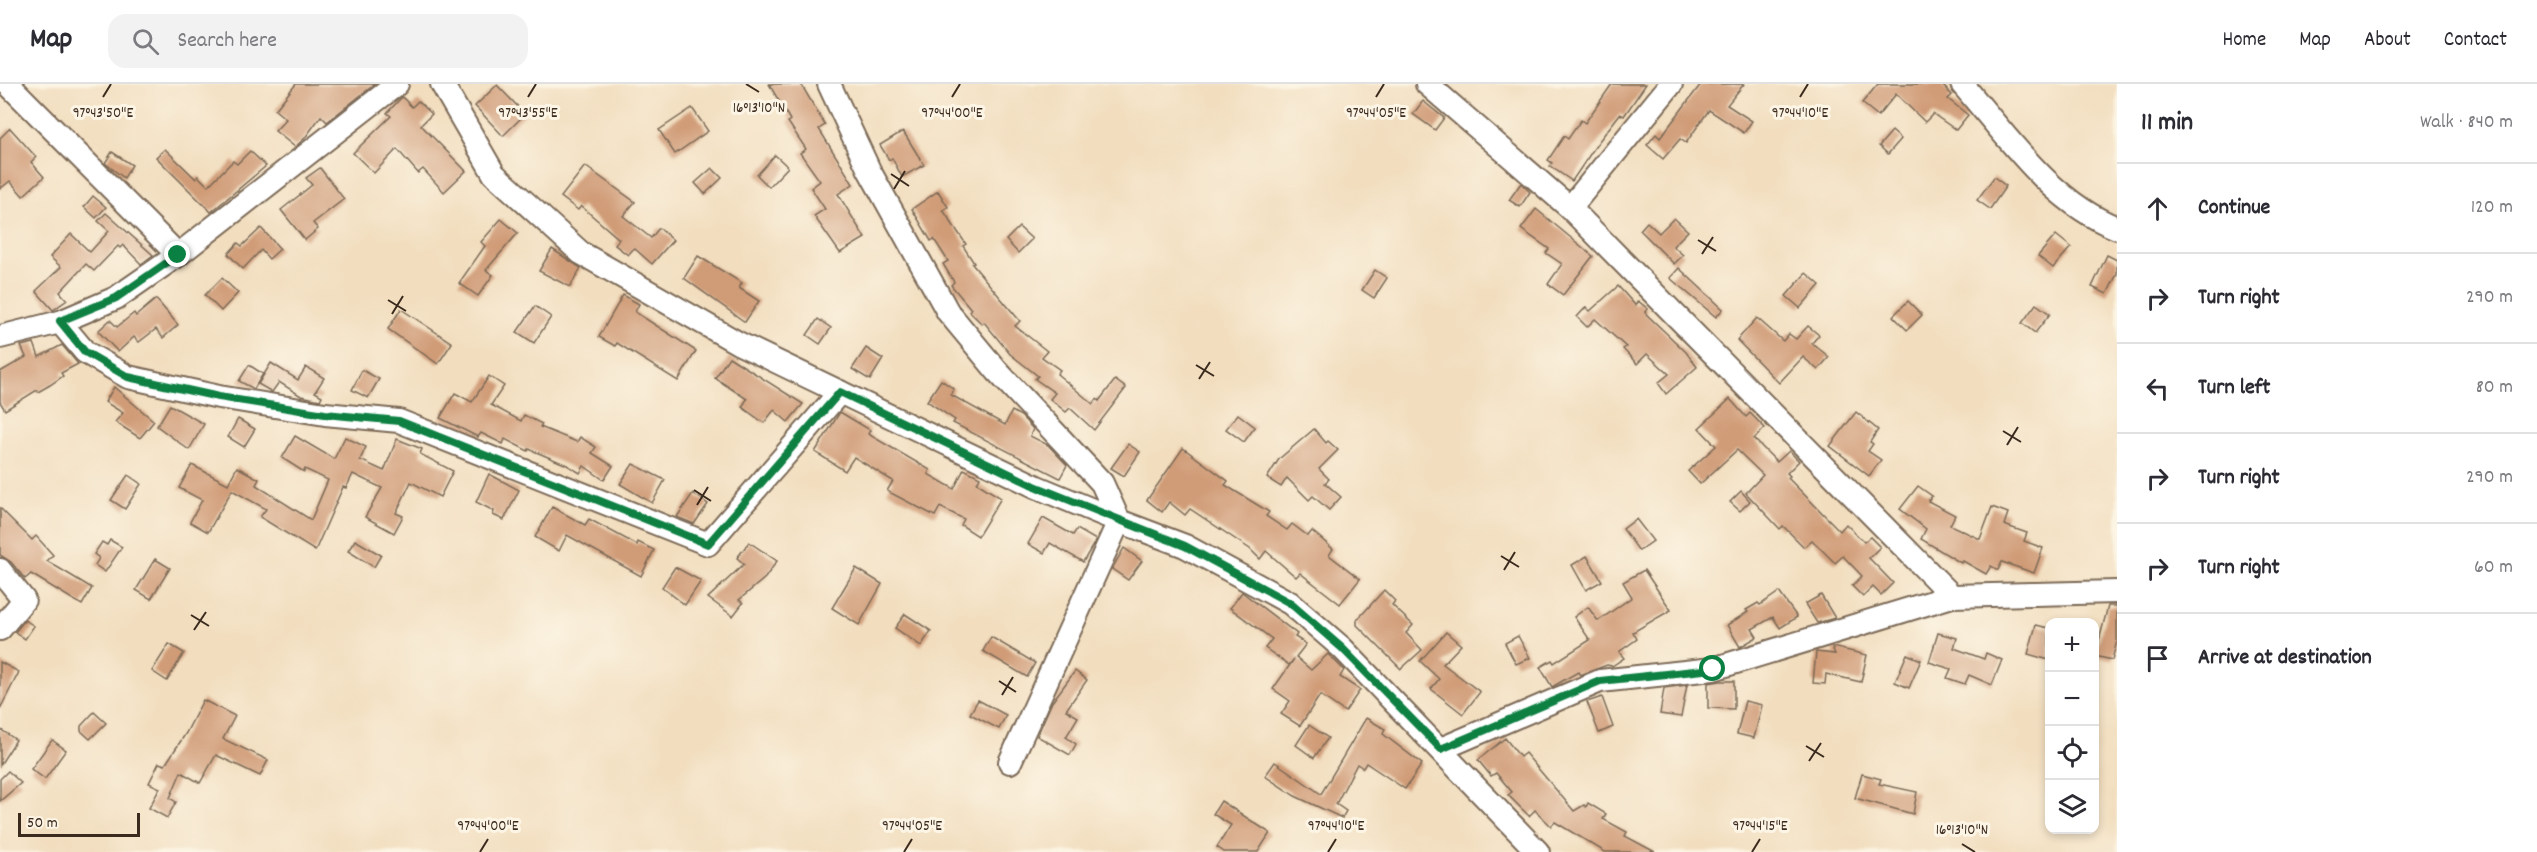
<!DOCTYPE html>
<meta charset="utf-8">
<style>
:root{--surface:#fff;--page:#f2f2f3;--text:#2b2b33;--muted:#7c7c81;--line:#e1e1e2}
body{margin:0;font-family:Dekko,sans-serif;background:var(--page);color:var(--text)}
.controls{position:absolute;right:18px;bottom:18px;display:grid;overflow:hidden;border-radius:12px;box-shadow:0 3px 9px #0003}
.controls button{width:54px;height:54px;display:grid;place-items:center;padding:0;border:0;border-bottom:2px solid var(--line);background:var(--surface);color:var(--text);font:30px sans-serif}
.scale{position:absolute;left:18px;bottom:15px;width:122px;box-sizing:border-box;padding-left:6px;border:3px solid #3b2a1e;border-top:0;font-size:16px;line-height:21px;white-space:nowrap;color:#3b2a1e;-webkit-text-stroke:4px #fcf5e5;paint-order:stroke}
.stop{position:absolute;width:18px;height:18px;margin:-14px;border:4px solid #0b8043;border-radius:50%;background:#fff}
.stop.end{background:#0b8043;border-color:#fff;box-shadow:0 2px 6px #0008}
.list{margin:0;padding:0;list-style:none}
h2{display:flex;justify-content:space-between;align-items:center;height:78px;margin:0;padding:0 24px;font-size:26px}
h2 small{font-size:20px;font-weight:400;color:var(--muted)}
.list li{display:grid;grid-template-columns:39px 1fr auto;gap:18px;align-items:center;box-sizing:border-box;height:90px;padding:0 24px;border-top:2px solid var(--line)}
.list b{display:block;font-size:22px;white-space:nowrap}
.list em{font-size:20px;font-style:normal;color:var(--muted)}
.icon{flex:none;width:33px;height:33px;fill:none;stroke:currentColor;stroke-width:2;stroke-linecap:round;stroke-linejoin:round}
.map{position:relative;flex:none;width:2117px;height:768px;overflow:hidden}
header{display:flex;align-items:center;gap:36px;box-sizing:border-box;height:84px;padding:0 30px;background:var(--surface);border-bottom:2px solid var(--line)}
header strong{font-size:28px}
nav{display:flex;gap:33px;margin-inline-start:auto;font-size:21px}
.search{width:420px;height:54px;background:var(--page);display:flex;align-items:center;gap:15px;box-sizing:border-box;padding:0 21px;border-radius:18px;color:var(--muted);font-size:22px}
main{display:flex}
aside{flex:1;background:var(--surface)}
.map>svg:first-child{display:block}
.building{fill:#d09b77}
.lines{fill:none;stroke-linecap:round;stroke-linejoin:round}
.minor-casing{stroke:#7b6956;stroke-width:26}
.minor{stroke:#fff;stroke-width:22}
.route{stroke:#0b8043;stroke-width:8}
.ticks{fill:none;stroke:#3b2a1e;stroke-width:2}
.ticks-label{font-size:15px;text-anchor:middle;fill:#3b2a1e;stroke:#fcf5e5;stroke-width:6;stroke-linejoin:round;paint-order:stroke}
</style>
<header>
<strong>Map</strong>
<div class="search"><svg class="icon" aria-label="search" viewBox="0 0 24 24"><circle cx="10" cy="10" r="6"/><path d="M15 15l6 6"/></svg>Search here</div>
<nav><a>Home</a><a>Map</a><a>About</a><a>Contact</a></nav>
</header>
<main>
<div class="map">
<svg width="2117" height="768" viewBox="0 0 2117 768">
<rect width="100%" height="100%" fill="#fcf5e5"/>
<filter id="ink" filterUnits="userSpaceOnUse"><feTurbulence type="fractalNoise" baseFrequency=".0167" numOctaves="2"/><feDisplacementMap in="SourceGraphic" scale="12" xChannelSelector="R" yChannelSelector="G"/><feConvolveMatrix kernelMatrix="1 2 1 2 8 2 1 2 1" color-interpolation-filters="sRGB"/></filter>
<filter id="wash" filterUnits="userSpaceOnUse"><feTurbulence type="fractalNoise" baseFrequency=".008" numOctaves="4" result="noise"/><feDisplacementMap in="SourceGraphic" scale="24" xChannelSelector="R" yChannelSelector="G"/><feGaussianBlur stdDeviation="1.35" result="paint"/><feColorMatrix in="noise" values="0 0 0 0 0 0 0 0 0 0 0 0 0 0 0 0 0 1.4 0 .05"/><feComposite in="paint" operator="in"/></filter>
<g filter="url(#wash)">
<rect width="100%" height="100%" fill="#f2debf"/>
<g id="blocks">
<g class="building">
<path d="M296,0H375L327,38L321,32L305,54L295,63L275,47L286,35L275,26Z"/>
<path d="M769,0H801L825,41L819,45L853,100L838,110L865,154L840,169L814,132L825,125L811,104L820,97L800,69L806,65L788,38L790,36Z"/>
<path d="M1612,0H1646L1624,32L1620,30L1599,57L1572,97L1550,82L1552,79L1548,76L1564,52L1568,55L1581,36L1585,39Z"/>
<path d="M1701,0H1744L1727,21L1752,37L1744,49L1709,26L1686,59L1680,55L1663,75L1647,61L1656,50L1660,54Z"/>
<path d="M1878,0H1941L1952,11L1948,15L1968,31L1956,46L1933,30L1925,38L1896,10L1878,32L1862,19Z"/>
<path d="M497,1L525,30L503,52L475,22Z"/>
<path d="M402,13L412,23L418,17L432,30L421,41L466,87L444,108L423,85L418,89L397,65L374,89L353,69L391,32L387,29Z"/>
<path d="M1423,17L1444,34L1435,46L1413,30Z"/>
<path d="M692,24L708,47L675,70L659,46Z"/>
<path d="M10,44L36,73L31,78L44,93L23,112L10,97L0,105V54Z"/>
<path d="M903,47L924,81L902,93L892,74L889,76L880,61Z"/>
<path d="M1892,47L1901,55L1888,70L1879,62Z"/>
<path d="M165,65L196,95L198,92L208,102L233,77L237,80L250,67L266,82L211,128L156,73Z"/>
<path d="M112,68L132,81L124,94L105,79Z"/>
<path d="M775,71L788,83L769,103L757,91Z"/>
<path d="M585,82L635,118L623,132L651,154L659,144L673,156L652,180L634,164L628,171L615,161L619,155L581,122L578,126L561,113Z"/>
<path d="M320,84L344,115L313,139L318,145L305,156L281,126L312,101L306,94Z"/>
<path d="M712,84L722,94L705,110L695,99Z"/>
<path d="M1994,93L2006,102L1990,125L1977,116Z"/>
<path d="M1521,99L1530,108L1520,123L1509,116Z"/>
<path d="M938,107L948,123L943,126L966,160L963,162L974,179L972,180L1020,237L1015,242L1047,267L1042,273L1060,286L1057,290L1093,320L1097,315L1099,317L1115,296L1126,304L1094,346L1070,324L1066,328L1050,315L1055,309L1035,295L1038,292L1010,270L984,238L982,240L969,227L971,225L951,201L954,198L943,180L948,177L934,155L931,157L912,125Z"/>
<path d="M93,112L106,123L96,134L84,123Z"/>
<path d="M1536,125L1593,172L1563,211L1548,200L1562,180L1546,169L1549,165L1521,145Z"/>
<path d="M106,129L153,171L141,180L123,161L120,164L118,162L94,187L86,180L60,208L67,216L53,226L36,207L61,183L50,173L71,150L90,168L109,147L98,137Z"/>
<path d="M1674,134L1688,147L1673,162L1683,171L1674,180L1640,146L1647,138L1659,149Z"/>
<path d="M501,135L518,149L486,186L493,191L478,212L459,199L485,162L481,158Z"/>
<path d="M1019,143L1032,155L1018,169L1006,156Z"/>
<path d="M261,144L280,165L269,175L261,166L243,185L228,170L238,159L242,162Z"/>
<path d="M2056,151L2071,163L2053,184L2038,172Z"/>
<path d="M552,165L581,184L570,203L539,187Z"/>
<path d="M2107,171L2117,176V190L2107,210L2092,203Z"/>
<path d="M698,172L742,199L739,204L759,217L745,238L684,194Z"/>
<path d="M1679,184L1723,225L1716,233L1670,194Z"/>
<path d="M1375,186L1387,194L1374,214L1362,206Z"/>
<path d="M1806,189L1820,201L1800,224L1786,212Z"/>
<path d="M222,194L238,209L221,227L205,211Z"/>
<path d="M1618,202L1635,221L1638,217L1648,225L1645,229L1686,268L1697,283L1666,310L1658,299L1669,290L1647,270L1637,280L1623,265L1626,263L1595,235L1587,243L1577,233L1586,223L1590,227Z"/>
<path d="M623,211L639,220L635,228L696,267L678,297L617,259L615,262L599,253Z"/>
<path d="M156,215L178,241L163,254L156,245L139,258L134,253L118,268L98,247L110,236L117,243L134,229L136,232Z"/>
<path d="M1908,217L1922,231L1907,246L1893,232Z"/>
<path d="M2036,220L2050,230L2035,249L2022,239Z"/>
<path d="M535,222L551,233L534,259L517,248Z"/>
<path d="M401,225L452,259L438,280L388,245Z"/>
<path d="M1757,234L1783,257L1789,250L1796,255L1808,242L1819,251L1812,259L1829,273L1818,286L1803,273L1779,299L1737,256Z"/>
<path d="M818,235L831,244L820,260L807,251Z"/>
<path d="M34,259L39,273L62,261L78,280L61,289L63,292L50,301L38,308L37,306L5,326L0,318V288L26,273L21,262Z"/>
<path d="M866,264L883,275L870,296L852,285Z"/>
<path d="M729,273L803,320L788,338L774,326L764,339L742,323L747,315L715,294Z"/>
<path d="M271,279L298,296L306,283L324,294L315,308L322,312L320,316L301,312L279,298L272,308L258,300Z"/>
<path d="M249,281L263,290L254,305L239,297Z"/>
<path d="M362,286L379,295L368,314L352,306Z"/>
<path d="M489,292L504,302L491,321L521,337L524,331L542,340L540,343L577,358L580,353L596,363L592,369L613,382L604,396L584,382L580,389L567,381L529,365L528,367L505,355L503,360L481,349L478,353L440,334L455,309L472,318Z"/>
<path d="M941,296L954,305L951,311L1005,341L1012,327L1021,332L1033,345L1030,352L1048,361L1067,381L1060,394L953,339L955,336L927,317Z"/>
<path d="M114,303L154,337L140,354L115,338L123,329L105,318Z"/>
<path d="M1730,315L1746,333L1750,329L1765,344L1754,355L1777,378L1789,367L1799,377L1787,389L1790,392L1788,394L1840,447L1846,440L1864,458L1870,453L1880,463L1869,474L1893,499L1881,511L1873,503L1863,513L1852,502L1862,492L1843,472L1835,479L1812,456L1804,463L1783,442L1780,445L1746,409L1763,391L1737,366L1700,400L1688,387L1716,362L1699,344Z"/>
<path d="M170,321L204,340L189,366L157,342Z"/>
<path d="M840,328L870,346L868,350L930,386L928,390L954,405L964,385L980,393L977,399L1001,414L978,452L961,441L964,435L940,423L935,432L887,407L893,397L854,373L845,387L815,368Z"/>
<path d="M1856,328L1878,346L1870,358L1873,360L1868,367L1881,376L1869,392L1830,362Z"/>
<path d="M1238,330L1255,343L1244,358L1226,345Z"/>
<path d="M238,335L255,345L244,363L228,353Z"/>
<path d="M1314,345L1326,359L1328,357L1338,366L1319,385L1329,395L1325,399L1341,413L1329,426L1313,412L1309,416L1287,394L1281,403L1267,394L1279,375Z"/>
<path d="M295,352L334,375L345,353L366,363L360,376L384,387L397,355L422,365L420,370L453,387L440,413L411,398L396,429L403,432L394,449L365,433L382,404L353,390L346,404L343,403L315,467L260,433L266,425L232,406L208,448L190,438L202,416L179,404L192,381L228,400L237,383L259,395L256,401L311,436L328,396L305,385L304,388L282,374Z"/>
<path d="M1128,360L1140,368L1124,392L1111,384Z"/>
<path d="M1183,364L1228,397L1225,401L1269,428L1266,432L1287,446L1292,440L1308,452L1312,447L1333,465L1329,471L1360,495L1340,520L1300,489L1296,493L1266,467L1260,475L1250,465L1190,425L1185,431L1169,418L1162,428L1147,416Z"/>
<path d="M633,380L665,396L652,419L620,400Z"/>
<path d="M489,390L519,406L504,436L493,431L494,427L476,418Z"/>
<path d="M128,391L141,400L125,425L111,416Z"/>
<path d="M1918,402L1932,412L1928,417L1955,431L1950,441L1980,455L1992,423L2008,429L2004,441L2027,449L2024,457L2043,464L2034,489L2002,478L1998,486L1991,482L1986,490L1963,477L1961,479L1921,455L1926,445L1900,425Z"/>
<path d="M1741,407L1750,417L1740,427L1730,418Z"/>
<path d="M693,409L708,420L694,440L677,433Z"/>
<path d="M552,423L585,441L589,435L637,461L638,458L654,466L641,492L567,451L559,467L535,453Z"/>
<path d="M0,424L32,456L36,452L53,471L47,477L92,504L82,521L31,490L25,495L11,478L0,471Z"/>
<path d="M1043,434L1073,451L1077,445L1096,456L1083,478L1050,459L1044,469L1028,460Z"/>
<path d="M1636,435L1653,457L1639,467L1623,445Z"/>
<path d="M110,456L122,463L105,488L95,481L99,474L94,470L102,458L107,461Z"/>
<path d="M355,456L381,471L374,483L348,467Z"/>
<path d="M749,458L777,477L765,494L739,516L743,519L733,532L708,514L744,480L737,474Z"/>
<path d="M1124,464L1142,477L1128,496L1112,485Z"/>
<path d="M1587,472L1602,497L1586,506L1572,481Z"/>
<path d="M155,475L170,484L151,515L136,506Z"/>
<path d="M675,483L701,497L685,521L662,503Z"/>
<path d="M856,484L882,500L859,541L832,524Z"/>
<path d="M1644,486L1671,526L1633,548L1637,555L1619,568L1624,574L1612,582L1607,581L1580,591L1578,588L1552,603L1540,583L1552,576L1554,579L1590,556L1574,533L1588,523L1598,537L1632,513L1623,498Z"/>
<path d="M1384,506L1395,517L1392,521L1413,541L1406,549L1422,566L1401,585L1357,541V536Z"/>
<path d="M1242,508L1297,550L1295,553L1306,560L1296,573L1311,586L1328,570L1344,586L1340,593L1360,606L1345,628L1320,611L1300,642L1281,630L1290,617L1273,605L1294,575L1289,581L1265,564L1272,555L1230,524Z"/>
<path d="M1779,508L1797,533L1780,544L1773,533L1752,545L1757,553L1740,563L1727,541L1748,528L1746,526L1758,519L1760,521Z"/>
<path d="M1821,511L1835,534L1817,539L1805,520Z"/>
<path d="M2108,522H2117V557L2112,576L2095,572Z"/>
<path d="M905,530L931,547L921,562L895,544Z"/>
<path d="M25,536L34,542L25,555L15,548Z"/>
<path d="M2036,541L2049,544V576L2028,570Z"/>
<path d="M1446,548L1461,561L1443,580L1480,608L1463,630L1431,605L1439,595L1420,577Z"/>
<path d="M1938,549L1957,554L1954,564L1984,575L1986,569L2002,576L1992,601L1969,591L1965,600L1947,594L1951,585L1929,578Z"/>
<path d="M1518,552L1530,574L1516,580L1505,559Z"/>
<path d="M991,553L1035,579L1027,593L983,567Z"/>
<path d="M169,560L184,569L167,597L152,587Z"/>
<path d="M1832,563L1867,571L1861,598L1826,590L1825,600L1813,599L1816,568L1835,570Z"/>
<path d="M1907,570L1921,576L1909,604L1895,598Z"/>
<path d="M0,578L19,588L0,625Z"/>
<path d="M1075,587L1087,596L1066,626L1078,633L1066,653L1076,660L1070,671L1037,652L1052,618Z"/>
<path d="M1721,597H1734V625L1708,624V599Z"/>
<path d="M1687,601L1681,633L1660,630L1664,604Z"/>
<path d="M1602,613L1613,643L1599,649L1587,618Z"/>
<path d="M203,616L235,632L223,655L268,676L260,692L216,671L200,699L181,688L170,714L176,718L167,734L149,724L160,704L149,699L159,679L165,681L186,649Z"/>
<path d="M978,616L1006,631L999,645L970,630Z"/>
<path d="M1745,617L1762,621L1754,654L1737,650Z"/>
<path d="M94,628L106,639L90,655L81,647V642Z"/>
<path d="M1366,634L1385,645L1383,650L1422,680L1405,705L1366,679L1363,684L1357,680L1336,720L1346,727L1342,734L1295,712L1265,692L1275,678L1321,710Z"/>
<path d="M1309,641L1328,654L1314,674L1296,661Z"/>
<path d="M0,645L16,656L0,681Z"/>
<path d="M1505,654L1520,673L1525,669L1574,727L1584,721L1586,723L1588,719L1606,730L1603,735L1627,748L1625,752L1655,768H1605L1555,738L1551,742L1535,726L1529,732L1508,711L1512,708L1496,689L1491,692L1478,676Z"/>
<path d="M52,656L66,666L45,695L31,685Z"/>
<path d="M8,687L21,699L0,717V695Z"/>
<path d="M1862,690L1881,695L1879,700L1917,708L1913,730L1855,714Z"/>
<path d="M1221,717L1270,749L1258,768H1224L1217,763L1231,741L1213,730Z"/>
</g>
</g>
</g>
<g filter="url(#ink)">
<use href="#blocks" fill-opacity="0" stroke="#7b6956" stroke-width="1.5"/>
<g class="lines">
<g class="minor-casing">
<g id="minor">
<path d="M8,0L178,171"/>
<path d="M442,0L494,90L581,169L738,259L1037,403L1119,437L1010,678"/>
<path d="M829,0L869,86L948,228L997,287L1102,399L1119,437L1185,462L1290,519L1342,564L1538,768"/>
<path d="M1427,0L1570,124L1952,512"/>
<path d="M1962,0C2007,52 2051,118 2117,144"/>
<path d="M1570,124L1671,0"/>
<path d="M60,238L85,268L128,293L219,313L325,330L399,337L708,460L840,308"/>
<path d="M0,253L60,238L116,214L178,171L397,0"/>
<path d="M0,486L24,516L0,545"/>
<path d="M1441,665L1600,597L1713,585L1952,512L2117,508"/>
</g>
</g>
<use href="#minor" class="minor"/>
</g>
</g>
<g class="lines" filter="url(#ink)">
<path class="route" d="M178,171L116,214L60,237L85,268L128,293L219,313L325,330L399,337L708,460L840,308L1037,403L1185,462L1290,519L1342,564L1441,665L1600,597L1713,585"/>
</g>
<path class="ticks" d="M746,0L759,8M103,13L111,0M528,13L536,0M952,13L960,0M1376,13L1384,0M1800,13L1808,0M891,90L909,102M894,105L905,87M1698,156L1716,167M1702,170L1713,153M388,216L406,227M392,230L403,212M1196,281L1214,292M1199,295L1210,278M2003,347L2021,358M2007,361L2018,343M694,406L711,417M697,421L708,403M1501,472L1519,483M1504,486L1515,468M191,531L209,542M194,546L206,528M999,597L1016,608M1002,611L1013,593M1806,662L1824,673M1809,677L1821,659M1962,760L1975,768M480,768L488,755M904,768L912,755M1328,768L1336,755M1752,768L1760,755"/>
<g class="ticks-label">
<text x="759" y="28">16°13'10"N</text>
<text x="103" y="33">97°43'50"E</text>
<text x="528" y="33">97°43'55"E</text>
<text x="952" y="33">97°44'00"E</text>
<text x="1376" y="33">97°44'05"E</text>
<text x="1800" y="33">97°44'10"E</text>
<text x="488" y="746">97°44'00"E</text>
<text x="912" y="746">97°44'05"E</text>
<text x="1336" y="746">97°44'10"E</text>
<text x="1760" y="746">97°44'15"E</text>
<text x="1962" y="750">16°13'10"N</text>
</g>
</svg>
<div class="controls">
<button>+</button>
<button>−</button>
<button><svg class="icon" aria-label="locate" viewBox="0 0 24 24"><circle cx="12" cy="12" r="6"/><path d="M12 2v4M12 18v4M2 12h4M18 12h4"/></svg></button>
<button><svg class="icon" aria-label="layers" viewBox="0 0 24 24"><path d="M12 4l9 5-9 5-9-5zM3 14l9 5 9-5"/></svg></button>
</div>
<div class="scale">50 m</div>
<div class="stop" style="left:1713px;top:585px"></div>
<div class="stop end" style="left:178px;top:171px"></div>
</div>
<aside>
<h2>11 min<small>Walk · 840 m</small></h2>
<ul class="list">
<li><svg class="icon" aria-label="ahead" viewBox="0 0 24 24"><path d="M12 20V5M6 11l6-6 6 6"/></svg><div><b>Continue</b></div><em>120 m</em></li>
<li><svg class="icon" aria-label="right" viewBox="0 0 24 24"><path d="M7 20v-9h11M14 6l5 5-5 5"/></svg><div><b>Turn right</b></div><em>290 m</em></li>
<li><svg class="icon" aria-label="left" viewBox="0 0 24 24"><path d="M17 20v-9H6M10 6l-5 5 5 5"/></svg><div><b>Turn left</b></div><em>80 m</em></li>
<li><svg class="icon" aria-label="right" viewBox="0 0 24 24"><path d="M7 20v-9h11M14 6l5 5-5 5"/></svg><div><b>Turn right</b></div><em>290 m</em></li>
<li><svg class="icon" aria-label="right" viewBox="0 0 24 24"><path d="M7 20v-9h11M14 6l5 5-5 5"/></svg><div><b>Turn right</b></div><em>60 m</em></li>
<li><svg class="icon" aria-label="arrive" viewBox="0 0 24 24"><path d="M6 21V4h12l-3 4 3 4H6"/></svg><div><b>Arrive at destination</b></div></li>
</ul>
</aside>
</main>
